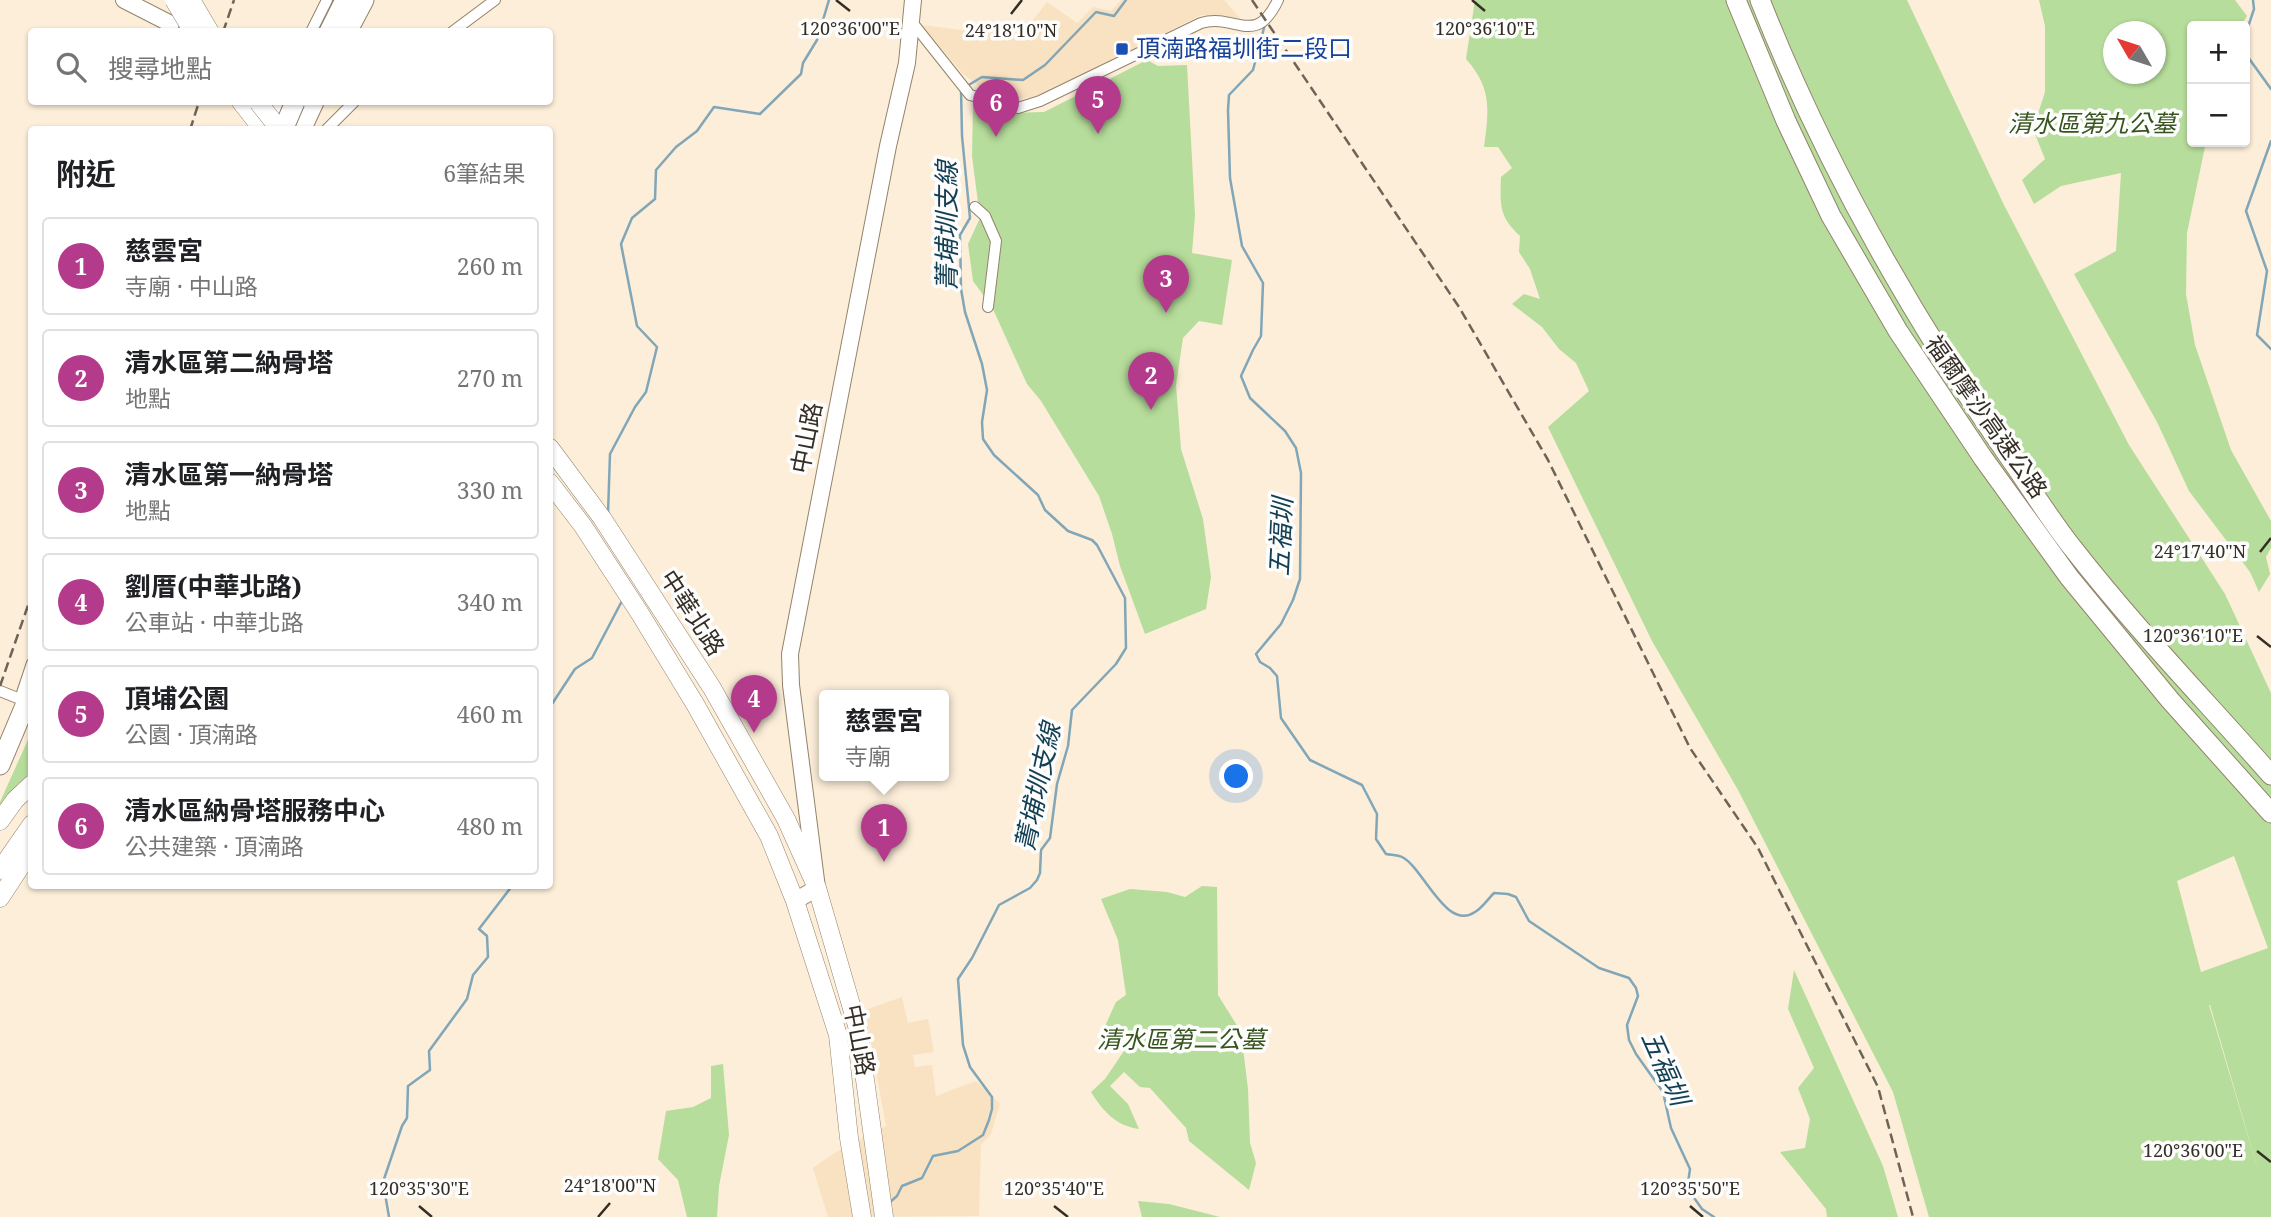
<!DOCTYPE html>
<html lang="zh-TW">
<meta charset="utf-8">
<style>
:root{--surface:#fff;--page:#f6f6f6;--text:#202124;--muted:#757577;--line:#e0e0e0;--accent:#b43a8c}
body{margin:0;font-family:"Noto Serif","Noto Sans TC",serif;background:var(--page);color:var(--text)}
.controls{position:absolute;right:21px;top:21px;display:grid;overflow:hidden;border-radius:7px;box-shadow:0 2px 5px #0004}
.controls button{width:63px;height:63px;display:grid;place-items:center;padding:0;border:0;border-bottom:2px solid var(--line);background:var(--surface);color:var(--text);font:35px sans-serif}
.compass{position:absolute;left:2103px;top:21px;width:63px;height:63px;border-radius:50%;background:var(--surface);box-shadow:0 2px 5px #0004;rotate:309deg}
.you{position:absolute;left:1237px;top:777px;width:24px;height:24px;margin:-18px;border:5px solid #fff;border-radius:50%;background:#1a73e8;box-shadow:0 0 0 10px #1a73e833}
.badge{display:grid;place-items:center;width:46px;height:46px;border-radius:50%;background:var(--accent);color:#fff;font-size:23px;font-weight:700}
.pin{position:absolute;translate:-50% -58px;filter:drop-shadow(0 2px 4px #0008)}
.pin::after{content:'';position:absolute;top:37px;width:24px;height:21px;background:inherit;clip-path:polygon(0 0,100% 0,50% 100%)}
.popup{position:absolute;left:819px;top:690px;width:130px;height:91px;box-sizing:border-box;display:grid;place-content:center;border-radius:7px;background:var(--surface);filter:drop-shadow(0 2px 5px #0005);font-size:23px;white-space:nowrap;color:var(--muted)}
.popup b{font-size:26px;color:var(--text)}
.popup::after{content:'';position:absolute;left:50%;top:100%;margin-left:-14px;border:14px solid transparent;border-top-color:var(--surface)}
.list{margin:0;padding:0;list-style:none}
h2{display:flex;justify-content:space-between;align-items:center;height:91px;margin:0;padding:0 28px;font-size:30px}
h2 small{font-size:23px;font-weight:400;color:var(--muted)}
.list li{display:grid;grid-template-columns:46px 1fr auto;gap:21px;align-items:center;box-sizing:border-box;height:98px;margin:0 14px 14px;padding:0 14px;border:2px solid var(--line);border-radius:7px}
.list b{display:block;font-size:26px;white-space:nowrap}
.list p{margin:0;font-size:23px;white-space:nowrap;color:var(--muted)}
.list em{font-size:23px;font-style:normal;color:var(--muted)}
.icon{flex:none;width:38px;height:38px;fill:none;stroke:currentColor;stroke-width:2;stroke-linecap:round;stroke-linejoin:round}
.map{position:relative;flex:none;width:2271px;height:1217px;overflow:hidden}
.search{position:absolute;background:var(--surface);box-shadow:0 2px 5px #0004;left:28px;top:28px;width:525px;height:77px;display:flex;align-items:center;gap:18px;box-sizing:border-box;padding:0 24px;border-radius:7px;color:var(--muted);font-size:26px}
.panel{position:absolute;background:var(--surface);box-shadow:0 2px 5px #0004;left:28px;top:126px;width:525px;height:763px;border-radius:7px}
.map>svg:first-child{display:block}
.built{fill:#f9e2c1}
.green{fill:#b6dd9b;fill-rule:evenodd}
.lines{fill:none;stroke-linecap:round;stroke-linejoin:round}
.stream{stroke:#81a6b8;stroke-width:2.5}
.street-casing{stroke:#94836b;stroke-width:12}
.secondary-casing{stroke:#94836b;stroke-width:18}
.primary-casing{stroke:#94836b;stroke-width:19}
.highway-casing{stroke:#94836b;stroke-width:21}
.street{stroke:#fff;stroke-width:10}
.secondary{stroke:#fff;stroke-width:16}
.primary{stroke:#fff;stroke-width:18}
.highway{stroke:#fff;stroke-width:19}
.rail{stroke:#6d6457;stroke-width:2.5;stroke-dasharray:10 5;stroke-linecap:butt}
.primary-bridge-casing{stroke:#94836b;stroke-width:19;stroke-linecap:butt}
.highway-bridge-casing{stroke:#94836b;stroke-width:21;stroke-linecap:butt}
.primary-bridge{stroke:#fff;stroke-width:18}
.highway-bridge{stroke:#fff;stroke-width:19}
.ticks{fill:none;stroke:#352e24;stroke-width:2.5}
.transit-dot{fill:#1a4fb4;stroke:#fdfdfd;stroke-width:2.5}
.labels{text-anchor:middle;stroke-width:7;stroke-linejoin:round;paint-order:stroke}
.transit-label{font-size:24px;fill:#164399;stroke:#fdfdfd;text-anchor:start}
.park-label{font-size:24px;font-style:italic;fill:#36541c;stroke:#fdfdfd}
.street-label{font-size:24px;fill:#352e24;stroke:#fdfdfd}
.water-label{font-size:26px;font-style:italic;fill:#123f54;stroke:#fdfdfd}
.ticks-label{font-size:18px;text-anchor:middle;fill:#352e24;stroke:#fdfdfd;stroke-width:7;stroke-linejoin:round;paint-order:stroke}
</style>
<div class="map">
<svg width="2271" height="1217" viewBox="0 0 2271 1217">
<rect width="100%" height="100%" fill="#fceed9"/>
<g class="built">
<path d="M1121,0H1224L1240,18L1201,15L1041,96L1008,100L985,91L962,73L922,25L985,33L1033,20L1047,2L1077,23L1093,7L1111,11Z"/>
<path d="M902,997L908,1023L928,1019L934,1052L913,1055L915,1067L932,1065L936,1096L976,1081L1000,1104L991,1134L981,1145L979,1216L828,1217L813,1168L833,1154L886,1126L865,1010Z"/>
</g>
<g class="green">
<path d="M1475,0H1907L2004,205L2129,445L2225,594L2271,693V1217H1929L1893,1092L1738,790L1652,641L1548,427L1589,391L1576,363L1559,349L1542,327L1512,304L1524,294L1540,299L1530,269L1519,252L1520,236C1499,216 1500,206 1501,177L1512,168L1498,147H1484C1489,110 1492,88 1466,59ZM2234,856L2268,948L2201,972L2177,881ZM2209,1005H2210L2264,1190Z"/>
<path d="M2039,0H2235L2247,16L2241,26H2192V142H2206L2187,233L2186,294L2195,345L2231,450L2271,521V548L2266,557L2270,574L2259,592L2250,572L2189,491L2157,422L2074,274L2116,251L2121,173L2061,186L2034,204L2022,180L2045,159L2033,129L2045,92V26ZM2114,32H2156V74H2114Z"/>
<path d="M1147,60L1158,66L1187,65L1195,215L1192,253L1232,260L1222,325L1199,321L1183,338L1176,385L1181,449L1203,519L1211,577L1206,609L1145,634L1120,566L1112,534L1099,496L1041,401L1027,384L992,307L973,281L968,244L980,218L972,156L973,103L1000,113L1044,112Z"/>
<path d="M31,733V776L0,809V802Z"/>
<path d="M1202,886L1217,887L1218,995L1241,1032L1248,1089L1250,1143L1256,1163L1249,1190L1189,1141L1186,1128L1150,1088L1140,1087L1124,1072L1110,1086L1128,1104L1139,1129C1116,1126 1103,1111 1091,1092L1105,1079L1126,1048L1105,1026L1116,1002L1126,995L1118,940L1101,899L1130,889L1167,892L1185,897Z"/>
<path d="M1794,970L1883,1166L1898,1217H1827L1826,1209L1780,1152L1805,1148L1810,1119L1798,1088L1814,1068L1788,1009Z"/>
<path d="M723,1064L729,1135L719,1186L717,1217H687L678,1180L658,1159L666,1111L693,1107L711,1098V1066Z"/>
<path d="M1138,1201L1169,1204L1220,1217H1142Z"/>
</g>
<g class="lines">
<g class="stream">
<path d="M1265,24L1253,70L1229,95L1228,110L1230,178L1242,246L1263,283L1261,336L1253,350L1241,376L1250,398L1285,431L1296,448L1301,473L1300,579L1293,600L1281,624L1256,654L1260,662L1270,668L1277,676L1281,718L1310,760L1362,785L1377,814L1376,839L1386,854C1391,855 1398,855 1402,857C1423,867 1446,932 1475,912C1482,908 1488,899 1494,893L1508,894L1516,897L1529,921L1599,968L1629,978L1636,988L1638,996L1627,1025L1629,1040L1636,1054L1663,1092L1671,1128L1690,1169L1688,1183L1692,1195L1702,1209L1714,1217"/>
<path d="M2245,36L2254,9L2253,0"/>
<path d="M2245,53L2271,89"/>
<path d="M967,86L982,77L1023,80L1045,65L1096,12L1114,16L1126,0"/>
<path d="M2271,141L2246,211L2267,271L2257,335L2271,349"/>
<path d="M608,514L610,454L635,407L646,392L657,347L637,326L621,244L632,218L655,199L656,170L676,147L697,131L714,107L760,114L801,74L803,63L817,40L829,0"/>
<path d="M550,707L575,669L592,658L623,599"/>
<path d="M890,1202L897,1196L902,1186L922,1178L933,1156L958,1151L983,1135L989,1120L992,1109V1097L970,1067L963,1045L958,979L972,958L999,905L1030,888L1037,880L1040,873L1041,850L1050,838L1057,784L1068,746L1072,710L1116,664L1126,648L1125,598L1097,545L1092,540L1068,531L1045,510L1038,495L994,455L983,439L982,422L987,390L982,364L965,312L961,289L960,235L970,218L962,136L961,89"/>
<path d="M389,1217L383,1182L402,1126L407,1118L408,1086L430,1070L429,1051L467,999L473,975L488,957L487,936L479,929L512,886"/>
</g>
<g class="street-casing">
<g id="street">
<path d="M912,22L970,95L1018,108L1040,101L1201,23C1236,13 1255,48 1278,0"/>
<path d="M311,32L327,0"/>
<path d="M452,32L495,0"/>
<path d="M275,105L290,120"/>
<path d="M326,130L354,102"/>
<path d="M975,207L985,216L996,241L988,307"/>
<path d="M0,691L20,699"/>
<path d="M22,693L32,663"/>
</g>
</g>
<g class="secondary-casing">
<g id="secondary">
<path d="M124,0L171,24"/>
<path d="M795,901L817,888L791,685L790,654L888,146L907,63L913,0"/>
</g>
</g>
<g class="primary-casing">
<g id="primary">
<path d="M241,102L263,130"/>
<path d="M550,448L602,518L712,688L786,819L817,888L858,1029L884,1217"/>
<path d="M550,483L583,526L639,612L695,704L769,836L795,901L838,1035L849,1138L862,1217"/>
<path d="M0,821L15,800L32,784"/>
<path d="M0,870L32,824"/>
<path d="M0,898L32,849"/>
</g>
</g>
<g class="highway-casing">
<g id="highway">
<path d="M1736,0L1786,121L1831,216L1898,331L1983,458L2069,577L2170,700L2271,813"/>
<path d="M1760,0C1825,165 1913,319 2014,464C2034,493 2053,524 2075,551C2136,629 2205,700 2271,775"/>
<path d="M329,32L345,0"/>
<path d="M347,32L364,0"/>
<path d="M301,130L314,102"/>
<path d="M0,765L32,689"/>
</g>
</g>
<use href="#street" class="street"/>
<use href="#secondary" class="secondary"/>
<use href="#primary" class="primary"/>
<use href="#highway" class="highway"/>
<g class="rail">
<path d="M1252,0L1459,307L1548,460L1690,748L1758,848L1878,1087L1913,1217"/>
<path d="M223,32L234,0"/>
<path d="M190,130L199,102"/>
<path d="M0,686L32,594"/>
</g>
<g class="primary-bridge-casing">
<g id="primary-bridge">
<path d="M174,0L193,32"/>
<path d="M191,0L210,32"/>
<path d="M258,102L280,130"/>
</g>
</g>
<g class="highway-bridge-casing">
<path id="highway-bridge" d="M283,130L295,102"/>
</g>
<use href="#primary-bridge" class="primary-bridge"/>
<use href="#highway-bridge" class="highway-bridge"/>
</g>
<path class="ticks" d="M836,0L850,11M1472,0L1485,11M1011,14L1022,0M2260,552L2271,538M2257,636L2271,647M2257,1151L2271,1162M419,1206L432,1217M1054,1206L1068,1217M1690,1206L1703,1217M598,1217L610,1203"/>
<rect class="transit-dot" x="1115" y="42" width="14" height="14" rx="3.5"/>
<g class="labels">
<g class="transit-label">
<text x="1136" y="57">頂湳路福圳街二段口</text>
</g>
<g class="park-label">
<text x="2092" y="132">清水區第九公墓</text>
<text x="1181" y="1048">清水區第二公墓</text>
</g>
<g class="street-label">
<text transform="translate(1986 417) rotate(55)" y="8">福爾摩沙高速公路</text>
<text transform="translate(807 438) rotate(-79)" y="8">中山路</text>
<text transform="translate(692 613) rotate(57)" y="8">中華北路</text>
<text transform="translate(859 1040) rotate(79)" y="8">中山路</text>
</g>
<g class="water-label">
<text transform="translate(947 226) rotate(-90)" y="9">菁埔圳支線</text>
<text transform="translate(1281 537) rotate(-87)" y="9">五福圳</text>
<text transform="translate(1038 787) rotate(-78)" y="9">菁埔圳支線</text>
<text transform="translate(1665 1068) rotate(66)" y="9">五福圳</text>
</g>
</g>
<g class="ticks-label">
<text x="850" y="35">120°36'00"E</text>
<text x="1485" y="35">120°36'10"E</text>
<text x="1011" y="37">24°18'10"N</text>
<text x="2200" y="558">24°17'40"N</text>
<text x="2193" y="642">120°36'10"E</text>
<text x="2193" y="1157">120°36'00"E</text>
<text x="610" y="1192">24°18'00"N</text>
<text x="419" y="1195">120°35'30"E</text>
<text x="1054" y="1195">120°35'40"E</text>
<text x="1690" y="1195">120°35'50"E</text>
</g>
</svg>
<div class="controls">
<button>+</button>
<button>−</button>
</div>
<svg class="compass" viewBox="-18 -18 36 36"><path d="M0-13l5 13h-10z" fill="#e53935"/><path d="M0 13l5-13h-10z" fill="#757577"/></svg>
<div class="you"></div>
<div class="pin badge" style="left:884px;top:862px">1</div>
<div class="popup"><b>慈雲宮</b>寺廟</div>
<div class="pin badge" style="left:1151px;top:410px">2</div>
<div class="pin badge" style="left:1166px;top:313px">3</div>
<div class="pin badge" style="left:754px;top:733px">4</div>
<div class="pin badge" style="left:1098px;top:134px">5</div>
<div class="pin badge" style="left:996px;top:137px">6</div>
<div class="search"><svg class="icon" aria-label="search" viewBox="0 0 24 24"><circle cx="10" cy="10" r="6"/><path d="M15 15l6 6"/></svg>搜尋地點</div>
<section class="panel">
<h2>附近<small>6筆結果</small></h2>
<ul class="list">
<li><span class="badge">1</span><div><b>慈雲宮</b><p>寺廟 · 中山路</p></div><em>260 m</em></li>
<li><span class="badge">2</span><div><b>清水區第二納骨塔</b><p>地點</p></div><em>270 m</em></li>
<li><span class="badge">3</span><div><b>清水區第一納骨塔</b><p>地點</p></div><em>330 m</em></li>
<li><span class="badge">4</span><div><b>劉厝(中華北路)</b><p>公車站 · 中華北路</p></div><em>340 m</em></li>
<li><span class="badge">5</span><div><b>頂埔公園</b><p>公園 · 頂湳路</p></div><em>460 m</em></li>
<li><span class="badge">6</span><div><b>清水區納骨塔服務中心</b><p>公共建築 · 頂湳路</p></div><em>480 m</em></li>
</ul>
</section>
</div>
